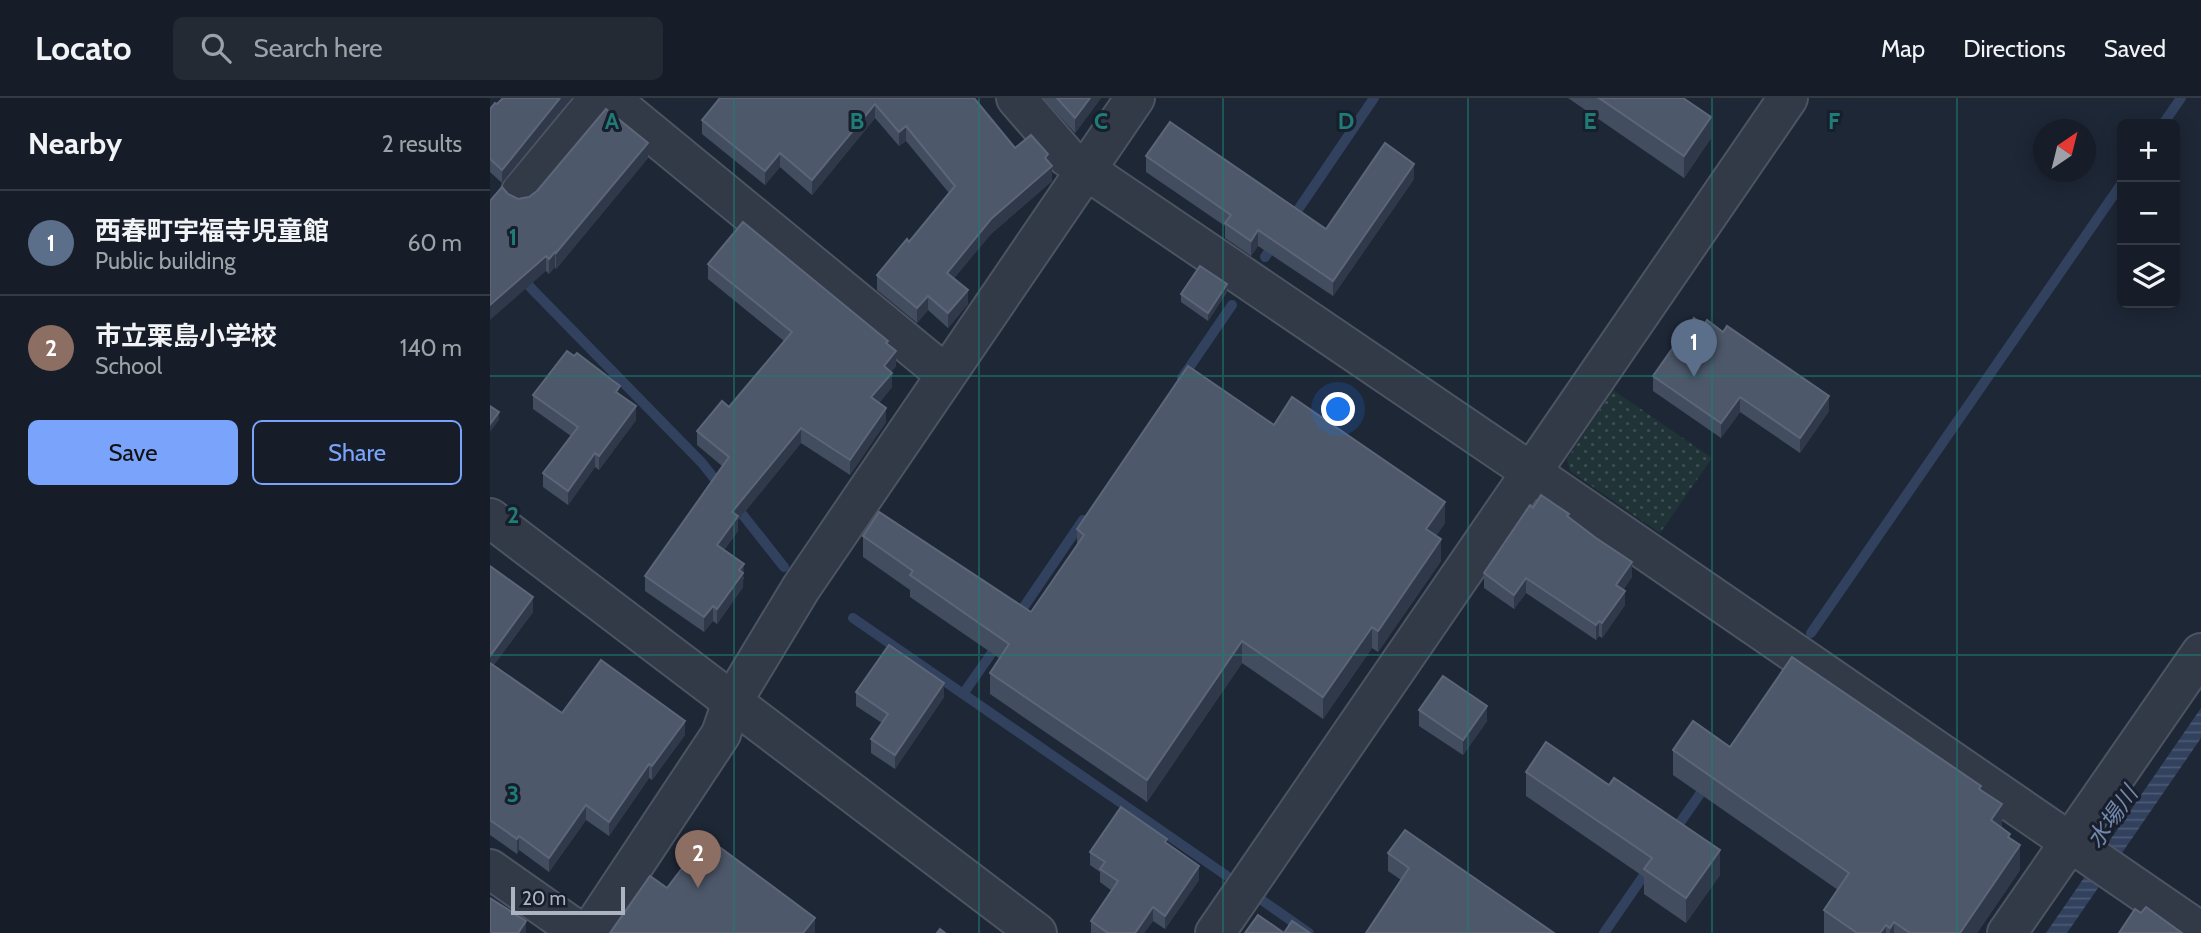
<!DOCTYPE html>
<meta charset="utf-8">
<style>
:root{--surface:#161d28;--page:#232a34;--text:#f1f3f6;--muted:#9ea2a8;--line:#353b45;--accent:#7aa4fb}
body{margin:0;font-family:Cabin,"Noto Sans JP",sans-serif;background:var(--page);color:var(--text)}
.controls{position:absolute;right:21px;top:21px;display:grid;overflow:hidden;border-radius:10px;box-shadow:0 4px 18px #0003}
.controls button{width:63px;height:63px;display:grid;place-items:center;padding:0;border:0;border-bottom:2px solid var(--line);background:var(--surface);color:var(--text);font:35px sans-serif}
.compass{position:absolute;left:1543px;top:21px;width:63px;height:63px;border-radius:50%;background:var(--surface);box-shadow:0 4px 18px #0003;rotate:35deg}
.scale{position:absolute;left:21px;bottom:18px;width:114px;box-sizing:border-box;padding-left:7px;border:4px solid #acb4c4;border-top:0;font-size:19px;line-height:24px;white-space:nowrap;color:#acb4c4;-webkit-text-stroke:5px #181e2b;paint-order:stroke}
.you{position:absolute;left:849px;top:312px;width:24px;height:24px;margin:-18px;border:5px solid #fff;border-radius:50%;background:#1a73e8;box-shadow:0 0 0 10px #1a73e833}
.badge{display:grid;place-items:center;width:46px;height:46px;border-radius:50%;background:var(--accent);color:#fff;font-size:23px;font-weight:700}
.pin{position:absolute;translate:-50% -58px;filter:drop-shadow(0 2px 4px #0008)}
.pin::after{content:'';position:absolute;top:37px;width:24px;height:21px;background:inherit;clip-path:polygon(0 0,100% 0,50% 100%)}
.list{margin:0;padding:0;list-style:none}
h2{display:flex;justify-content:space-between;align-items:center;height:91px;margin:0;padding:0 28px;font-size:30px}
h2 small{font-size:23px;font-weight:400;color:var(--muted)}
.list li{display:grid;grid-template-columns:46px 1fr auto;gap:21px;align-items:center;box-sizing:border-box;height:105px;padding:0 28px;border-top:2px solid var(--line)}
.list b{display:block;font-size:26px;white-space:nowrap}
.list p{margin:0;font-size:23px;white-space:nowrap;color:var(--muted)}
.list em{font-size:23px;font-style:normal;color:var(--muted)}
.actions{display:flex;gap:14px;padding:21px 28px}
.actions a{flex:1;padding:16px 0;border:2px solid var(--accent);border-radius:10px;text-align:center;font-size:24px;color:var(--accent)}
.actions .main{background:var(--accent);color:#111}
.icon{flex:none;width:38px;height:38px;fill:none;stroke:currentColor;stroke-width:2;stroke-linecap:round;stroke-linejoin:round}
.map{position:relative;flex:none;width:1711px;height:835px;overflow:hidden}
header{display:flex;align-items:center;gap:42px;box-sizing:border-box;height:98px;padding:0 35px;background:var(--surface);border-bottom:2px solid var(--line)}
header strong{font-size:33px}
nav{display:flex;gap:38px;margin-inline-start:auto;font-size:24px}
.search{width:490px;height:63px;background:var(--page);display:flex;align-items:center;gap:18px;box-sizing:border-box;padding:0 24px;border-radius:10px;color:var(--muted);font-size:26px}
main{display:flex}
aside{flex:1;background:var(--surface)}
.map>svg:first-child{display:block}
.park{fill:url(#park-dots)}
.water{fill:url(#water-rules)}
.lines{fill:none;stroke-linecap:round;stroke-linejoin:round}
.stream{stroke:#31415e;stroke-width:10}
.minor-casing{stroke:#4c5462;stroke-width:42}
.minor{stroke:#323947;stroke-width:38}
.wall{fill:#424d5f}
.shaded-wall{fill:#2f394a}
.building{fill:#4d586a;stroke:#5c6678;stroke-width:2}
.grid{fill:none;stroke:#1f7c77;stroke-width:2;stroke-opacity:0.55}
.labels{text-anchor:middle;stroke-width:6;stroke-linejoin:round;paint-order:stroke}
.water-label{font-size:23px;font-style:italic;fill:#7388ae;stroke:#181e2b}
.grid-label{font-size:23px;text-anchor:middle;font-weight:bold;fill:#1f7c77;stroke:#181e2b;stroke-width:6;stroke-linejoin:round;paint-order:stroke}
</style>
<header>
<strong>Locato</strong>
<div class="search"><svg class="icon" aria-label="search" viewBox="0 0 24 24"><circle cx="10" cy="10" r="6"/><path d="M15 15l6 6"/></svg>Search here</div>
<nav><a>Map</a><a>Directions</a><a>Saved</a></nav>
</header>
<main>
<aside>
<h2>Nearby<small>2 results</small></h2>
<ul class="list">
<li><span class="badge" style="background:#5c6f8a">1</span><div><b>西春町宇福寺児童館</b><p>Public building</p></div><em>60 m</em></li>
<li><span class="badge" style="background:#8d6e63">2</span><div><b>市立栗島小学校</b><p>School</p></div><em>140 m</em></li>
</ul>
<div class="actions"><a class="main">Save</a><a>Share</a></div>
</aside>
<div class="map">
<svg width="1711" height="835" viewBox="0 0 1711 835">
<defs>
<pattern id="park-dots" width="8" height="8" patternUnits="userSpaceOnUse" patternTransform="scale(1.75)"><rect width="8" height="8" fill="#203337"/><path d="M2 2h.1M6 6h.1" fill="none" stroke="#3e4e52" stroke-width="1.8" stroke-linecap="round"/></pattern>
<pattern id="water-rules" width="6" height="5" patternUnits="userSpaceOnUse" patternTransform="scale(1.75)"><rect width="6" height="5" fill="#31415e"/><path d="M0 2.5h6" fill="none" stroke="#4c5a73"/></pattern>
</defs>
<rect width="100%" height="100%" fill="#1e2736"/>
<path class="park" d="M1123,292L1222,360L1170,435L1080,373L1077,361Z"/>
<path class="water" d="M1711,610V640L1577,835H1556Z"/>
<g class="lines">
<g class="stream">
<path d="M1673,26L1691,0"/>
<path d="M801,122L884,0"/>
<path d="M775,159L785,144"/>
<path d="M31,177L41,190L212,365L231,389"/>
<path d="M692,280L742,207"/>
<path d="M245,407L294,469"/>
<path d="M527,519L593,422"/>
<path d="M363,520L737,778"/>
<path d="M1321,535L1632,85"/>
<path d="M473,596L510,543"/>
<path d="M1182,736L1217,686"/>
<path d="M773,803L819,835"/>
<path d="M1114,835L1161,767"/>
</g>
<g class="minor-casing">
<g id="minor">
<path d="M119,0L455,276"/>
<path d="M526,0L577,59L1041,374L1711,834"/>
<path d="M31,94L109,0"/>
<path d="M0,420L547,835"/>
<path d="M0,771L91,835"/>
<path d="M99,835L231,636L242,604L311,490L645,0"/>
<path d="M725,835L1298,0"/>
<path d="M1517,835L1711,555"/>
</g>
</g>
<use href="#minor" class="minor"/>
</g>
<g class="wall">
<path d="M13,0H81L12,85L0,74V11L7,6Z"/>
<path d="M230,0H484L525,50L558,64L562,83L501,136L464,180L478,206L458,230L438,212L427,225L387,192V177L419,144L459,95L416,43L409,48L385,20L322,97L290,69L275,87L212,36V22Z"/>
<path d="M553,0H611L585,35Z"/>
<path d="M1078,0H1193L1221,40L1194,80Z"/>
<path d="M656,58L836,131L924,81L843,198L768,148L761,158L735,140V128L656,74Z"/>
<path d="M158,60L66,171L65,169L59,176L56,173L18,96L28,101L39,99Z"/>
<path d="M218,166L398,247L406,268L401,274L402,289L389,305L396,324L360,377L311,345L248,422V433L234,452L254,480L253,482V489L227,526L223,523L214,534L155,493V478L232,368L207,347V333L239,309L294,243L218,181Z"/>
<path d="M737,194L718,223L691,204V196Z"/>
<path d="M1163,278L1339,313L1310,355L1250,314L1231,340L1163,293Z"/>
<path d="M43,297H130L146,322L109,372L105,369L78,407L53,389V375L81,338L43,311Z"/>
<path d="M784,327L955,425L946,438L951,463L888,554L882,550L833,621L752,565L657,704L500,596V575L509,560L420,499V492L373,459V438L541,514L587,448V431Z"/>
<path d="M1043,410L1079,420L1142,479L1133,492L1135,507L1112,540L1109,538L1106,542L1036,495L1024,511L994,490V475Z"/>
<path d="M0,468L43,514L3,568L72,615L195,637L162,682L159,680L119,738L96,722L59,774L29,752L27,756L0,737Z"/>
<path d="M366,594L454,599L405,671L381,655V641L392,625L366,608Z"/>
<path d="M929,612L997,623L973,657L929,628Z"/>
<path d="M1240,649L1491,692L1512,730L1520,741L1530,772L1487,835H1334V812L1348,792L1183,677V652Z"/>
<path d="M1036,674L1230,777L1196,825L1154,796V779L1036,698Z"/>
<path d="M677,746L709,782L675,831L663,823L654,835H601V823L622,793L610,784V774L600,767V754Z"/>
<path d="M898,755L1064,835L911,782L898,773Z"/>
</g>
<g class="shaded-wall">
<path d="M70,0H81L12,85V72Z"/>
<path d="M600,0H611L585,35V20Z"/>
<path d="M385,6V20L322,97V82Z"/>
<path d="M1221,19V40L1194,80V58Z"/>
<path d="M416,28V43L409,48V34Z"/>
<path d="M158,45V60L66,171V155Z"/>
<path d="M290,55V69L275,87V73Z"/>
<path d="M558,56V71L562,68V83L501,136L457,189V175L501,121Z"/>
<path d="M924,66V81L843,198V183Z"/>
<path d="M768,132V148L761,158V143Z"/>
<path d="M65,154V169L59,176V161Z"/>
<path d="M56,158V173L0,222V207Z"/>
<path d="M737,186V194L718,223V215Z"/>
<path d="M478,192V206L458,230V215Z"/>
<path d="M438,198V212L427,225V210Z"/>
<path d="M406,253V268L394,283V268Z"/>
<path d="M402,275V289L381,314V299Z"/>
<path d="M1339,298V313L1310,355V340Z"/>
<path d="M1250,299V314L1231,340V325Z"/>
<path d="M146,308V322L109,372V358Z"/>
<path d="M396,310V324L360,377V362Z"/>
<path d="M9,314V322L0,334V326Z"/>
<path d="M311,330V345L248,422V433L227,461V447L242,414Z"/>
<path d="M105,355V369L78,407V393Z"/>
<path d="M955,404V425L936,453V431Z"/>
<path d="M951,441V463L888,554V533Z"/>
<path d="M1142,464V479L1126,502V487Z"/>
<path d="M254,466L253,489L227,526V511L249,472Z"/>
<path d="M1036,480V495L1024,511V497Z"/>
<path d="M1135,493V507L1112,540V525Z"/>
<path d="M43,499V514L0,572V558Z"/>
<path d="M223,508V523L214,534V519Z"/>
<path d="M1109,523V538L1106,542V527Z"/>
<path d="M882,529V550L833,621V599Z"/>
<path d="M752,543V565L657,704V682Z"/>
<path d="M454,585V599L405,671V657Z"/>
<path d="M997,608V623L973,657V642Z"/>
<path d="M195,623V637L162,682V668Z"/>
<path d="M159,666V680L119,738V724Z"/>
<path d="M1512,706V731L1501,722Z"/>
<path d="M96,707V722L59,774V760Z"/>
<path d="M29,738V752L27,756V741Z"/>
<path d="M1530,747V772L1487,835H1470Z"/>
<path d="M1230,752V777L1196,825V800Z"/>
<path d="M709,768V782L675,831V818Z"/>
<path d="M663,809V823L654,835H645Z"/>
<path d="M325,820V835H313Z"/>
<path d="M36,823V835H28Z"/>
<path d="M1404,824V835H1400V830Z"/>
<path d="M1396,827V835H1390Z"/>
</g>
<g class="building">
<path d="M13,0H70L12,72L0,61V11L5,5L7,6Z"/>
<path d="M230,0H484L525,50L541,37L558,56L555,60L562,68L501,121L457,175L478,192L458,215L438,198L427,210L387,177L417,141L419,144L465,88L416,28L409,34L385,6L322,82L290,55L275,73L212,22Z"/>
<path d="M567,0H600L585,20Z"/>
<path d="M1109,0H1193L1221,19L1194,58Z"/>
<path d="M116,11L158,45L66,155L65,154L59,161L56,158L0,207V103L12,89L18,96L28,101L39,99L47,93Z"/>
<path d="M680,24L836,131L895,45L924,66L843,183L768,132L761,143L735,125L741,117L656,58Z"/>
<path d="M253,124L398,243L396,245L406,253L394,268L402,275L381,299L396,310L360,362L311,330L242,414L248,418L227,447L254,466L249,472L253,475L227,511L223,508L214,519L155,478L239,359L207,333L232,303L239,309L302,234L218,166Z"/>
<path d="M710,168L737,186L718,215L691,196Z"/>
<path d="M1204,220L1214,227L1217,222L1233,234L1237,228L1339,298L1310,340L1250,299L1231,325L1163,278Z"/>
<path d="M77,253L84,258L87,255L130,288L126,294L146,308L109,358L105,355L78,393L53,375L88,329L43,297Z"/>
<path d="M698,268L784,327L802,299L955,404L936,431L951,441L888,533L882,529L833,599L752,543L657,682L500,575L519,546L420,477L423,473L373,438L389,414L541,514L594,437L587,431Z"/>
<path d="M0,308L9,314L0,326Z"/>
<path d="M1051,397L1079,416L1077,418L1106,440L1142,464L1126,487L1135,493L1112,525L1109,523L1106,527L1036,480L1024,497L994,475L1040,407L1043,410Z"/>
<path d="M0,468L43,499L0,558Z"/>
<path d="M399,547L454,585L405,657L381,641L398,616L366,594Z"/>
<path d="M1302,559L1491,688L1489,691L1512,706L1501,722L1520,736L1518,739L1530,747L1470,835H1420L1404,824L1400,830L1396,827L1390,835H1367L1334,812L1359,775L1183,652L1203,623L1240,649Z"/>
<path d="M111,562L195,623L162,668L159,666L119,724L96,707L59,760L29,738L27,741L0,722V565L72,615Z"/>
<path d="M953,578L997,608L973,642L929,612Z"/>
<path d="M1056,644L1119,687L1124,680L1230,752L1196,800L1154,771L1162,760L1036,674Z"/>
<path d="M631,709L677,741L675,744L709,768L675,818L663,809L645,835H618L601,823L628,783L610,771L615,764L600,754Z"/>
<path d="M915,732L1064,835H876L919,770L898,755Z"/>
<path d="M216,739L325,820L313,835H120L160,778L177,790Z"/>
<path d="M0,800L36,823L28,835H0Z"/>
<path d="M1656,809L1692,835H1629L1645,811L1651,815Z"/>
<path d="M768,817L794,835L802,823L820,835H755Z"/>
<path d="M450,831L455,835H447Z"/>
</g>
<path class="grid" d="M244,0V835M489,0V835M733,0V835M978,0V835M1222,0V835M1467,0V835M0,278H1711M0,557H1711"/>
<g class="labels">
<g class="water-label">
<text transform="translate(1622 719) rotate(-55)" y="8">水場川</text>
</g>
</g>
<g class="grid-label">
<text x="122" y="31">A</text>
<text x="367" y="31">B</text>
<text x="611" y="31">C</text>
<text x="856" y="31">D</text>
<text x="1100" y="31">E</text>
<text x="1344" y="31">F</text>
<text x="23" y="147">1</text>
<text x="23" y="425">2</text>
<text x="23" y="704">3</text>
</g>
</svg>
<div class="controls">
<button>+</button>
<button>−</button>
<button><svg class="icon" aria-label="layers" viewBox="0 0 24 24"><path d="M12 4l9 5-9 5-9-5zM3 14l9 5 9-5"/></svg></button>
</div>
<svg class="compass" viewBox="-18 -18 36 36"><path d="M0-13l5 13h-10z" fill="#e53935"/><path d="M0 13l5-13h-10z" fill="#9ea2a8"/></svg>
<div class="scale">20 m</div>
<div class="you"></div>
<div class="pin badge" style="left:1204px;top:279px;background:#5c6f8a">1</div>
<div class="pin badge" style="left:208px;top:790px;background:#8d6e63">2</div>
</div>
</main>
